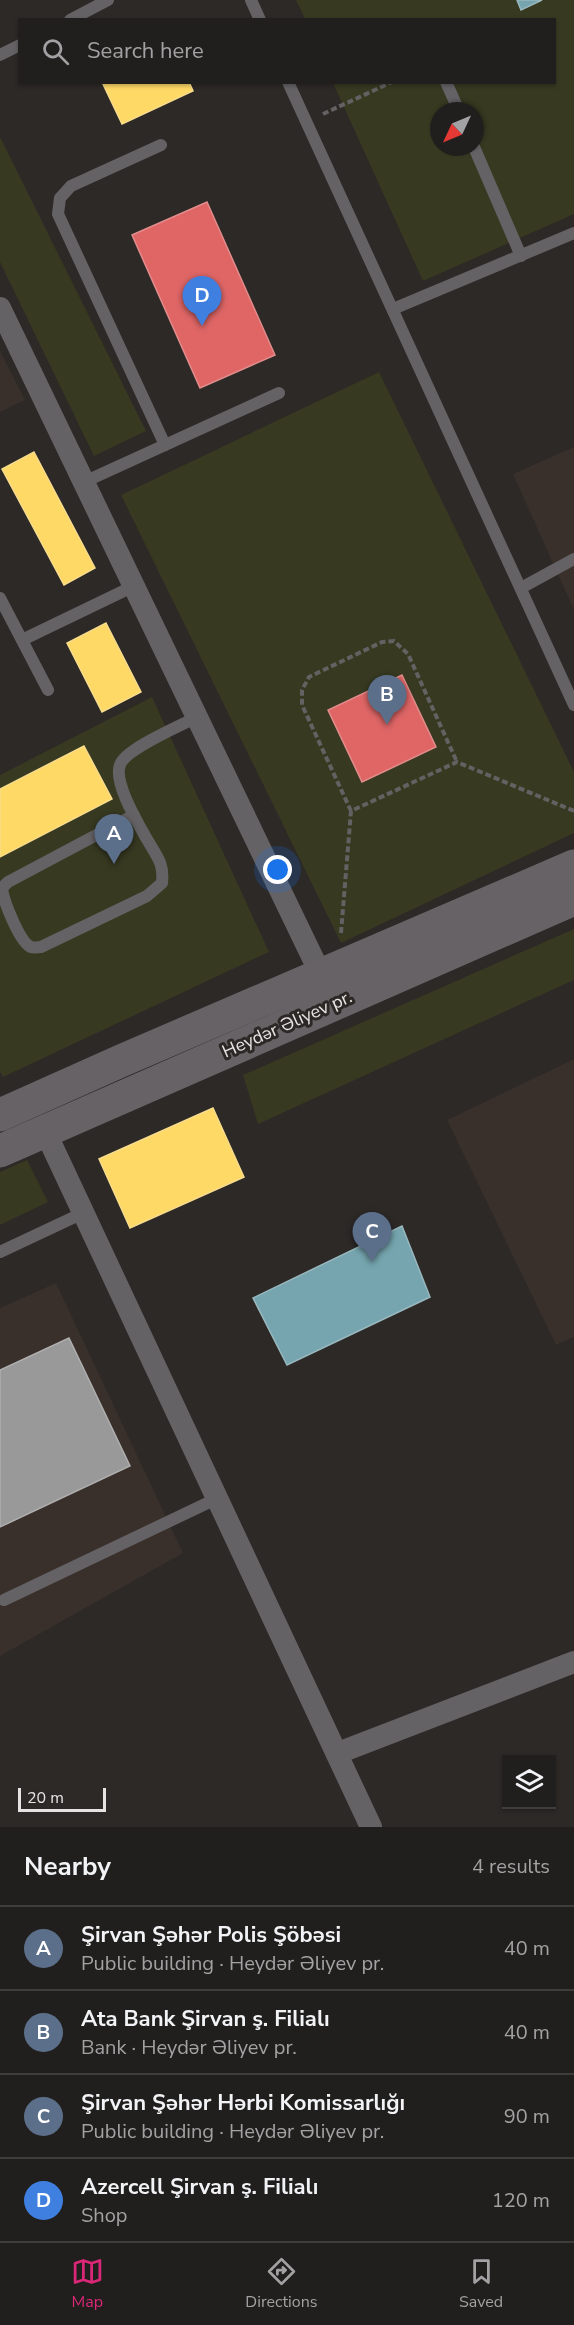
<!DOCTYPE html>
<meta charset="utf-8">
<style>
:root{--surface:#211f1d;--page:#2d2c2a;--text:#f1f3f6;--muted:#a2a2a4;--line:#3e3d3b;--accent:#db2777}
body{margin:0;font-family:"Nunito Sans",sans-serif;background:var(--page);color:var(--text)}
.controls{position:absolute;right:18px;bottom:18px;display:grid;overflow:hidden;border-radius:0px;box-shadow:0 2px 4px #0004}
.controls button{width:54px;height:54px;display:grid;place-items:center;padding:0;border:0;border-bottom:2px solid var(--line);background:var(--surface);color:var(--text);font:30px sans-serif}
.compass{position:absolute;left:430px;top:102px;width:54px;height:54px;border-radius:50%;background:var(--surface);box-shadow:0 2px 4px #0004;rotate:226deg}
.scale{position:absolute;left:18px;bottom:15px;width:88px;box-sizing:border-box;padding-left:6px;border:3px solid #e6e3e2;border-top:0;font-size:16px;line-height:21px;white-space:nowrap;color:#e6e3e2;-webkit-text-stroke:4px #2d2826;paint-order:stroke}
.you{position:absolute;left:278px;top:870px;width:21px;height:21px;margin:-15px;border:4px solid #fff;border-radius:50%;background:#1a73e8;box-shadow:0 0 0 9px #1a73e833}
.badge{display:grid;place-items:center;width:39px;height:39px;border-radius:50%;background:var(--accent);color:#fff;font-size:20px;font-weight:700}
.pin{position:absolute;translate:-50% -50px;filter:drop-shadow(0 2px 3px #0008)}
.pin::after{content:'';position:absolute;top:32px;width:21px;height:18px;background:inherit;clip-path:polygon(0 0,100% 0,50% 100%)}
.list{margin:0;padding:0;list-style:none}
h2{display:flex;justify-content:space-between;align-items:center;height:78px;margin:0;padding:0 24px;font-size:26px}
h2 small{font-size:20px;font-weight:400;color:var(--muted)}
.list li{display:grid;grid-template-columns:39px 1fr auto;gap:18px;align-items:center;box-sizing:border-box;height:84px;padding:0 24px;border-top:2px solid var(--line)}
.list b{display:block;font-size:22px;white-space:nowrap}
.list p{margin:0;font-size:20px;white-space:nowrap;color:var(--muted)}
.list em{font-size:20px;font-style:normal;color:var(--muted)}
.icon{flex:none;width:33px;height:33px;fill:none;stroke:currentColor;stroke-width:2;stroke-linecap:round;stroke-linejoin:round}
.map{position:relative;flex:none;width:574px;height:1827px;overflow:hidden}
.search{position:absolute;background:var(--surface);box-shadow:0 2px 4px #0004;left:18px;right:18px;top:18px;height:66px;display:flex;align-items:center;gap:15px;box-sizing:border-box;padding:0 21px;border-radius:0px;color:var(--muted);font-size:22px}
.sheet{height:414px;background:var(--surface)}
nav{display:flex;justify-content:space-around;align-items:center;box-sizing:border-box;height:84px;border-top:2px solid var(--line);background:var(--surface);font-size:16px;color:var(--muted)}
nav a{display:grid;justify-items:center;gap:3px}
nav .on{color:var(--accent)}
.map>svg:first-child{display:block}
.built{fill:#392f2b}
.green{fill:#373921;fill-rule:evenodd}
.homes{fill:#ffd966;stroke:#f8dc8b;stroke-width:1.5}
.shops{fill:#e06666;stroke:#e28c8b;stroke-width:1.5}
.public{fill:#76a5af;stroke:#98b8be;stroke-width:1.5}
.industry{fill:#999;stroke:#b0afaf;stroke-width:1.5}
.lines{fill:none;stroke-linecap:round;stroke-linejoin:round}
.path{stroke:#636162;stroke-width:4;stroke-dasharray:6 3;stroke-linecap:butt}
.service{stroke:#646265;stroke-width:12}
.minor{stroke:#646265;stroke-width:22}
.primary{stroke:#666266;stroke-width:33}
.labels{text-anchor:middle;stroke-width:6;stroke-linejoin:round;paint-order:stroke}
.street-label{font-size:18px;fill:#e6e3e2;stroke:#2d2826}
</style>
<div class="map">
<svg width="574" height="1827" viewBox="0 0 574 1827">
<rect width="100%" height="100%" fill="#2c2927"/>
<g class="built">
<path d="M0,351L25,400L0,412Z"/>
<path d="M574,447V610L513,474Z"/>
<path d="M574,1059V1337L556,1345L447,1120Z"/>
<path d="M56,1283L183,1553L0,1656V1308Z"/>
</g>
<g class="green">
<path d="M296,0H574V214L423,281L333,83L554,82V20L305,19ZM439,111H475V147H439Z"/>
<path d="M0,137L146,431L94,456L0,262Z"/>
<path d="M379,372L574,772V833L341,943L121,495Z"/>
<path d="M152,697L269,952L3,1077L0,1072V775Z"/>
<path d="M574,929V980L258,1124L243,1075Z"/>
<path d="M27,1160L48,1202L0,1225V1172Z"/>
</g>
<g class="homes">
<path d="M102,82H189L193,91L122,124Z"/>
<path d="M34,452L95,568L64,585L2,469Z"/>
<path d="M106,623L141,692L102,712L67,643Z"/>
<path d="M84,746L112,799L0,857V789Z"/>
<path d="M213,1108L244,1177L130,1228L99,1159Z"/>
</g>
<g class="shops">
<path d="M207,202L275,355L200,388L132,235Z"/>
<path d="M402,675L436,747L362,782L328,710Z"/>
</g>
<g class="public">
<path d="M517,0H542L521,10Z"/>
<path d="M402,1226L430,1297L287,1365L253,1298Z"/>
</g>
<path class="industry" d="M69,1338L130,1466L0,1527V1370Z"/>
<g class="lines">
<g class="path">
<path d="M323,114L392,82"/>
<path d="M351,811L302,705V690L309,677L382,642L394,641L408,654L457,762"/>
<path d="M341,933L351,811L457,762L574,811"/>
</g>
<g class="service">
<path d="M251,0L260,20"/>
<path d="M70,20L108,0"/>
<path d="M0,55L20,45"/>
<path d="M288,82L574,705"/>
<path d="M446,82L459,111"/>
<path d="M161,145L71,186L60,198L58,214L165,445"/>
<path d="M474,147L521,256"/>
<path d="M393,309L574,233"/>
<path d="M84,482L279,393"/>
<path d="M521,588L574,559"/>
<path d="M0,598L48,690"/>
<path d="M22,640L134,586"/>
<path d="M134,815L8,882L2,888C3,900 20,943 31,947C34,948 38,947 41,947L147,896L162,883C164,864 158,858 148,841C139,825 113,783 120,765C125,749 180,726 197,717"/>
<path d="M0,1252L83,1213"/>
<path d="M4,1600L218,1498"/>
</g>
<g class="minor">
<path d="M0,308L321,975"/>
<path d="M45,1131L371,1827"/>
<path d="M338,1753L574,1662"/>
</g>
<g class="primary">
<path d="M0,1115L123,1060L574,866"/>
<path d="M0,1151L574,899"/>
</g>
</g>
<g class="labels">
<g class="street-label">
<text transform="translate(287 1024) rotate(-24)" y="6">Heydər Əliyev pr.</text>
</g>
</g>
</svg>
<div class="controls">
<button><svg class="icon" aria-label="layers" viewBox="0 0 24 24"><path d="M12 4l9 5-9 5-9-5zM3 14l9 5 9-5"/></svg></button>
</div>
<svg class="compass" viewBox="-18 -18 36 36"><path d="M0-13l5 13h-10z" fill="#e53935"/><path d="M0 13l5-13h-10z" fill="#a2a2a4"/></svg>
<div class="scale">20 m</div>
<div class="you"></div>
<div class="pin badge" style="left:114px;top:864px;background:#5c6f8a">A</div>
<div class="pin badge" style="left:387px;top:725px;background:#5c6f8a">B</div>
<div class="pin badge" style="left:372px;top:1262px;background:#5c6f8a">C</div>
<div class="pin badge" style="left:202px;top:326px;background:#3f7fe0">D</div>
<div class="search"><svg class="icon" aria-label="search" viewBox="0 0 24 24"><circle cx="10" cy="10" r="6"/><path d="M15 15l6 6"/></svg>Search here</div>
</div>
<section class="sheet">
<h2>Nearby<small>4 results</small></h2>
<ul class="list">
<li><span class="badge" style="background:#5c6f8a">A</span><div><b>Şirvan Şəhər Polis Şöbəsi</b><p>Public building · Heydər Əliyev pr.</p></div><em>40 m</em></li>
<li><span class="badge" style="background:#5c6f8a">B</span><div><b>Ata Bank Şirvan ş. Filialı</b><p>Bank · Heydər Əliyev pr.</p></div><em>40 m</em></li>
<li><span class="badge" style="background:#5c6f8a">C</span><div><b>Şirvan Şəhər Hərbi Komissarlığı</b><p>Public building · Heydər Əliyev pr.</p></div><em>90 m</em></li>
<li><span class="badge" style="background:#3f7fe0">D</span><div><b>Azercell Şirvan ş. Filialı</b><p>Shop</p></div><em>120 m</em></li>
</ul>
</section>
<nav>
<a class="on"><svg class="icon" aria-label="map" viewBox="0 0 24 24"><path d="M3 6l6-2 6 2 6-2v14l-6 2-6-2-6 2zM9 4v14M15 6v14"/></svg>Map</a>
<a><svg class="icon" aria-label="directions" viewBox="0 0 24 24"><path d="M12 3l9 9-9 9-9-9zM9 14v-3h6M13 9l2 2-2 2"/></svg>Directions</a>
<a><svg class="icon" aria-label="saved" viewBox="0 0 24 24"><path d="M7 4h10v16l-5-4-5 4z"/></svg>Saved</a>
</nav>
